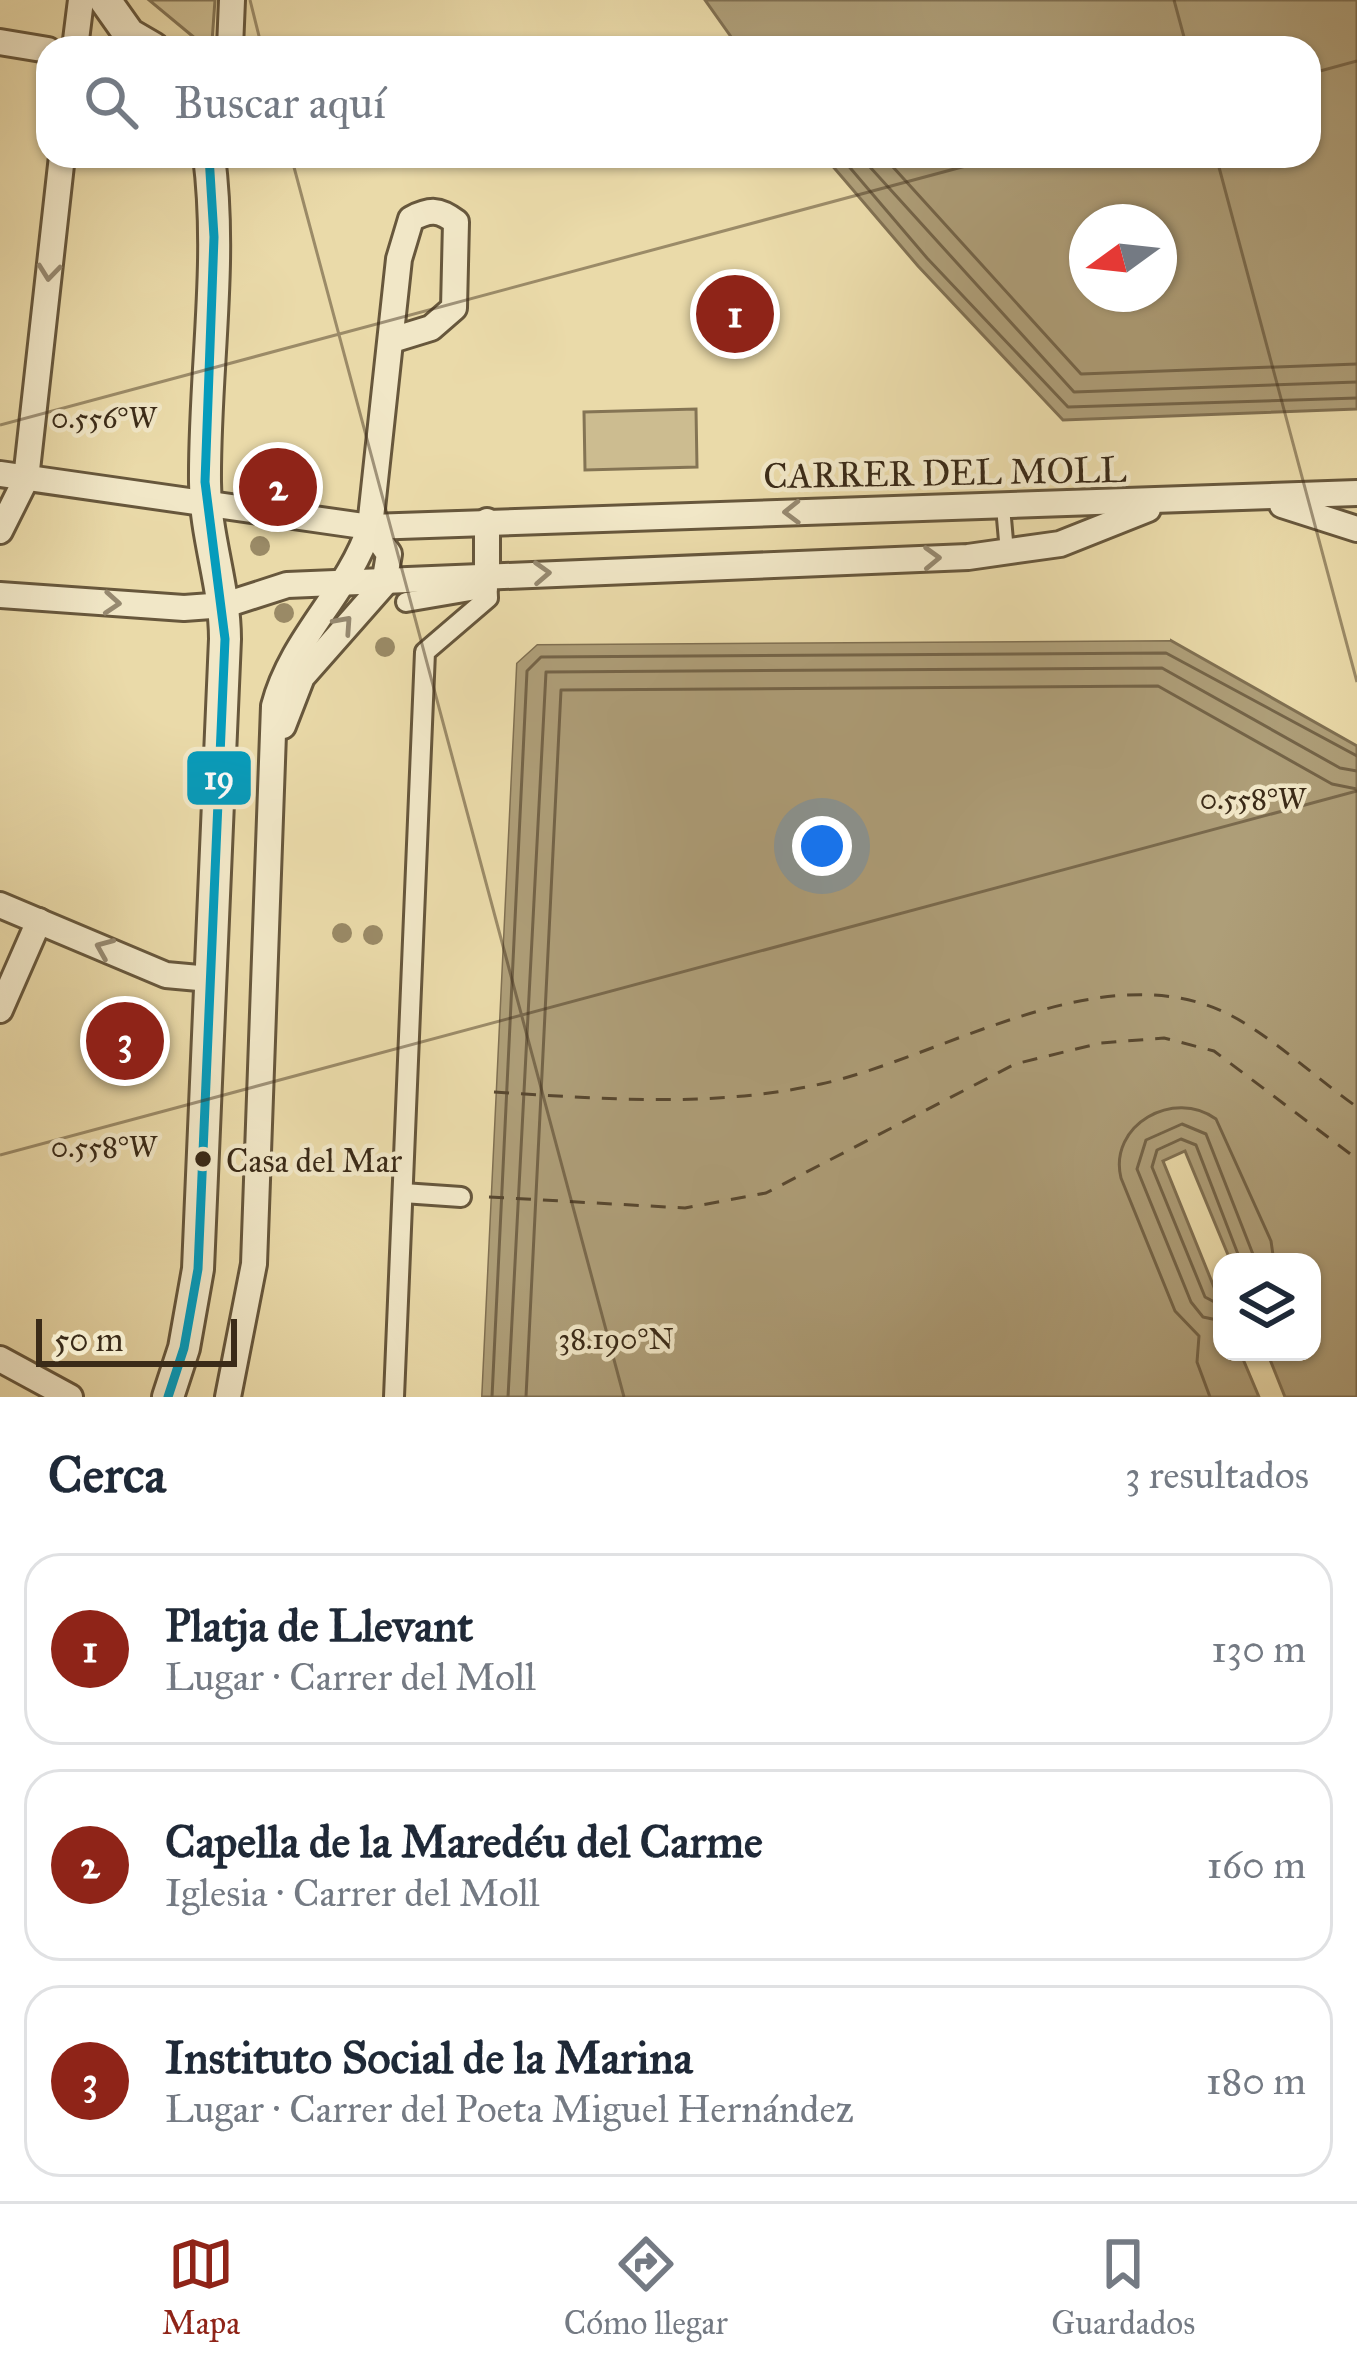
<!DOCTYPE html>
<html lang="es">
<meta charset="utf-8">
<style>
:root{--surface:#fff;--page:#f6f6f7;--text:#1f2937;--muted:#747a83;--line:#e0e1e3;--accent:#8f2418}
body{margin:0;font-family:"IM FELL Great Primer",serif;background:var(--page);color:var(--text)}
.controls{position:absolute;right:36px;bottom:36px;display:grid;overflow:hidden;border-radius:24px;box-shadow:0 3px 9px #0004}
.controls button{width:108px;height:108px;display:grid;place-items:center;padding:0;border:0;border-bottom:3px solid var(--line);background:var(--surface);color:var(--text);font:60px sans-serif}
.compass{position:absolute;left:1069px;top:204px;width:108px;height:108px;border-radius:50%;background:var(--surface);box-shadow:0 3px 9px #0004;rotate:255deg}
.scale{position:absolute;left:36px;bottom:30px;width:201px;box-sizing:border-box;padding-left:12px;border:6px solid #3b2b18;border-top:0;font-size:33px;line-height:42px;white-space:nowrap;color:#3b2b18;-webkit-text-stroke:9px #f1e7c7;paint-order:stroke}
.you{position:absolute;left:822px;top:846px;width:42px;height:42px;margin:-30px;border:9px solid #fff;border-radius:50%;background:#1a73e8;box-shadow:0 0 0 18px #1a73e833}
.badge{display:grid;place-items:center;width:78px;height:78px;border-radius:50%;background:var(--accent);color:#fff;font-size:39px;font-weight:700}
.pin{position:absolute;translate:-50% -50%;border:6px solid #fff;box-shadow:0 3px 12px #0006}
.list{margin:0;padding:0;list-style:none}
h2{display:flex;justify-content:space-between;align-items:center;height:156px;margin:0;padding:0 48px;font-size:51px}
h2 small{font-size:39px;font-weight:400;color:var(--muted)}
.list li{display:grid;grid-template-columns:78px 1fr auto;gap:36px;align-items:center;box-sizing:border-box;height:192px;margin:0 24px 24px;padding:0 24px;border:3px solid var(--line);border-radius:36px}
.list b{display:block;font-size:45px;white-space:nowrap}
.list p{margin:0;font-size:39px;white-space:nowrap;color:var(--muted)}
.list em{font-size:39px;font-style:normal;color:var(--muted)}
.icon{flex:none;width:66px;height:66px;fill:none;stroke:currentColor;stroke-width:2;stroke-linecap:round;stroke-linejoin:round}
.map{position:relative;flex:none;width:1357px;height:1397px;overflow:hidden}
.search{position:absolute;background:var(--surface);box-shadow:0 3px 9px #0004;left:36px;right:36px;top:36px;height:132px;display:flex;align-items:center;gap:30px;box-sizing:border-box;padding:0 42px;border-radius:36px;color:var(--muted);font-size:45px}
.sheet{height:804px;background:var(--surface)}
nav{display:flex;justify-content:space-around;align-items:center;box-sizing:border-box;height:168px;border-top:3px solid var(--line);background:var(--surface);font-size:33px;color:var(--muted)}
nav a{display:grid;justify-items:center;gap:6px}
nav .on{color:var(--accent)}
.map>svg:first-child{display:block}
.green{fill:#ccbc90;stroke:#847454;stroke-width:3}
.water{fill:#ae9e78;stroke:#807052;stroke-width:3;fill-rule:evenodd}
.pier{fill:#eadaa9}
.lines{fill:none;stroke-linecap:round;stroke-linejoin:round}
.shore{stroke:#746448;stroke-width:3}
.ferry{stroke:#584830;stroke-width:3;stroke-dasharray:15 12;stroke-linecap:butt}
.service-casing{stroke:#67573c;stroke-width:18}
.pedestrian-casing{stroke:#67573c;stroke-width:24}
.minor-casing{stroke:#67573c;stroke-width:30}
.tertiary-casing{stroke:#67573c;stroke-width:36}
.service{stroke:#f1e7c7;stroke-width:12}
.pedestrian{stroke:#f1e7c7;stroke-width:18}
.minor{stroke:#f1e7c7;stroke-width:24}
.tertiary{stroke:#f1e7c7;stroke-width:30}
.bus-1-casing{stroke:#f1e7c7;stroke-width:18}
.bus-1{stroke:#069cbc;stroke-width:9}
.tree{fill:#9a8a66}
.oneway{stroke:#968970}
.ticks{fill:none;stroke:#3b2b18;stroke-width:3;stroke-opacity:0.45}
.bus-dot{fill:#3b2b18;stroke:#f1e7c7;stroke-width:4.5}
.labels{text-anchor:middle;stroke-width:9;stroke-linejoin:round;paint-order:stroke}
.bus-label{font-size:33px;fill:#3b2b18;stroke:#f1e7c7;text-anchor:start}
.street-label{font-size:36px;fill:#3b2b18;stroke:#f1e7c7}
.ticks-label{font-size:30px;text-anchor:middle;fill:#3b2b18;stroke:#f1e7c7;stroke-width:9;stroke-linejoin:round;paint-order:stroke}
.line-badge{stroke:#f1e7c7;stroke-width:4.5}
.badge-label{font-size:33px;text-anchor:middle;font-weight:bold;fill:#fff}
</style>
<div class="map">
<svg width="1357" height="1397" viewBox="0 0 1357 1397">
<rect width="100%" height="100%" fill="#eadaa9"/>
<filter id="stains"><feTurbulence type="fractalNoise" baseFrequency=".00167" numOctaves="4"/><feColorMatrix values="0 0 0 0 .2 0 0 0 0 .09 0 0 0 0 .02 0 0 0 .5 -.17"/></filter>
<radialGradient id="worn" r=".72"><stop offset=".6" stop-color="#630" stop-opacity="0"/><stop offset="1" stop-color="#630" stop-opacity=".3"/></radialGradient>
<g class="green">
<path d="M149,0H215L212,42L196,39Z"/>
<path d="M696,409L697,467L585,470L584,412Z"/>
</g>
<g class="water">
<path d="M705,0H1357V409L1063,420L918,266L824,156H1309V48H739ZM1087,222H1159V294H1087Z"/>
<path d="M1170,640L1357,746V1397H1285L1267,1352H1312V1262H1231L1185,1151L1163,1161L1222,1307V1352H1240L1259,1397H481L516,663L537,644Z"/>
</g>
<path class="pier" d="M1170,634V640L537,644L516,663L481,1397H475L511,659L537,638Z"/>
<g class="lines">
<g class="shore">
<path d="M840,156L927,258L1068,407L1357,398"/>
<path d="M860,156L1074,392L1357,382"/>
<path d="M883,156L1081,374L1357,364"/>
<path d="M1222,1306L1205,1297L1152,1167L1157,1150L1181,1139L1196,1145L1241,1262"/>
<path d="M1222,1321L1203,1317L1191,1302L1137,1169L1146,1140L1182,1124L1206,1134L1256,1262"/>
<path d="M492,1397L527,671L541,657L1166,653L1357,756"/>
<path d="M508,1397L546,672L1162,668L1340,768L1357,771"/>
<path d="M526,1397L561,690L1158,686L1332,784L1357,789"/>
<path d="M1210,1397L1197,1362L1199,1336L1175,1311L1121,1178C1108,1125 1174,1088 1216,1119L1271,1241L1274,1262"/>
</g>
<g class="ferry">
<path d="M494,1092C604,1099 712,1108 821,1084C940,1058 1099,954 1224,1012C1267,1032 1317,1079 1357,1107"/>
<path d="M489,1197L685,1208L766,1193L1015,1064L1101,1043L1164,1038L1214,1051L1357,1159"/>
</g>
<g class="service-casing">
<path id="service" d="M1003,507L1007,552"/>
</g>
<g class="pedestrian-casing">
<g id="pedestrian">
<path d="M406,602L488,588"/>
<path d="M403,1193L461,1197"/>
<path d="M394,1397L425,652L488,598L487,576"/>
</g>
</g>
<g class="minor-casing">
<g id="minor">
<path d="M0,42L48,50"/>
<path d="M75,48L81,0"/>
<path d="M230,48L232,0"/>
<path d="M0,474L370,527L1357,493"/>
<path d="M1282,505L1357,529"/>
<path d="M487,521V576"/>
<path d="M0,531L26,479L62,156"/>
<path d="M0,595L184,608L225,605L287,585L968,557L1060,544L1148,509"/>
<path d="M283,726L302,677L384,584L389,554L370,527"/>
<path d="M0,905L166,975L210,979"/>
<path d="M0,1010L39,921"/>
<path d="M0,1359L70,1397"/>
<path d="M228,1397L254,1264L274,706C292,637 348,593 370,527L399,259L411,219C430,209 439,209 456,222L454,308L431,328L392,340"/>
</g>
</g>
<g class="tertiary-casing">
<g id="tertiary">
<path d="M105,0L129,34L153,48"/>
<path d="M168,1397L184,1348L198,1269L225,639C225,586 205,536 205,482C204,374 223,264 209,156"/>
</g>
</g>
<use href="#service" class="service"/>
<use href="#pedestrian" class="pedestrian"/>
<use href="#minor" class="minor"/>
<use href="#tertiary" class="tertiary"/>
<g class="bus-1-casing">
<path id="bus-1" d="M168,1397L184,1348L198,1269L225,639L205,482L214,237L209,156"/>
</g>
<use href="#bus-1" class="bus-1"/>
</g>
<g class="tree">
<circle cx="260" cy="546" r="10"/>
<circle cx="284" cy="613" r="10"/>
<circle cx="385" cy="647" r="10"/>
<circle cx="342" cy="933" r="10"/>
<circle cx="373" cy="935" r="10"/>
</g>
<defs><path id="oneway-chevron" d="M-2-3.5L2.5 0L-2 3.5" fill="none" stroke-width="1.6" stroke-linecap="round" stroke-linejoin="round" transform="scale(3)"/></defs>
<g class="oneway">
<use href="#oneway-chevron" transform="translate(49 272) rotate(96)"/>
<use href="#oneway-chevron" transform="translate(792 512) rotate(179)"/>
<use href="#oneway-chevron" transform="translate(932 558) rotate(-2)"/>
<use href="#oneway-chevron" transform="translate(542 573) rotate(-3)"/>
<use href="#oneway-chevron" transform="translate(112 603) rotate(4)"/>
<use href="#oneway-chevron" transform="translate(344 624) rotate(-48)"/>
<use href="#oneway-chevron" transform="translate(104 948) rotate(-157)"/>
</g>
<path class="ticks" d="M250,0L262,48M1174,0L1187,48M1309,74L1357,61M291,156L624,1397M1216,156L1357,682M0,425L1003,156M0,1155L1357,791"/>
<circle class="bus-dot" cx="203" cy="1159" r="10"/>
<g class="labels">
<g class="bus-label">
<text x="226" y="1172">Casa del Mar</text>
</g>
<g class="street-label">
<text transform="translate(945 472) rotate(-1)" y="13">CARRER DEL MOLL</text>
</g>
</g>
<g class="ticks-label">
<text x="104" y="428">0.556°W</text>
<text x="1253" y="809">0.558°W</text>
<text x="104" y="1157">0.558°W</text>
<text x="616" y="1349">38.190°N</text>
</g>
<rect class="line-badge" x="185" y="749" width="68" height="58" rx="12" fill="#069cbc"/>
<g class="badge-label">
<text x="219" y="789">19</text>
</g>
<rect width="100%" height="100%" filter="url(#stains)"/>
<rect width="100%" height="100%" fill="url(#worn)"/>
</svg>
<div class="controls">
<button><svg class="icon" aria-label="layers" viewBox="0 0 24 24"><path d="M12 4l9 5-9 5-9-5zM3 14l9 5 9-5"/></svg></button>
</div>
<svg class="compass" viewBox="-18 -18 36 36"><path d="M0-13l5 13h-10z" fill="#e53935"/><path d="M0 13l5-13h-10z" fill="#747a83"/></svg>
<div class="scale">50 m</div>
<div class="you"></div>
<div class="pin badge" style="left:735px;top:314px">1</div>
<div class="pin badge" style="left:278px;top:487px">2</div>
<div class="pin badge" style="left:125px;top:1041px">3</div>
<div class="search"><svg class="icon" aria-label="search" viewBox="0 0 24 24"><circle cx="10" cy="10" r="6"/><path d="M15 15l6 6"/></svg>Buscar aquí</div>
</div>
<section class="sheet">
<h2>Cerca<small>3 resultados</small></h2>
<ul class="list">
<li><span class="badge">1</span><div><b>Platja de Llevant</b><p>Lugar · Carrer del Moll</p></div><em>130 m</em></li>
<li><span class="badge">2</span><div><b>Capella de la Maredéu del Carme</b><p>Iglesia · Carrer del Moll</p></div><em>160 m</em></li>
<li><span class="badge">3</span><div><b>Instituto Social de la Marina</b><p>Lugar · Carrer del Poeta Miguel Hernández</p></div><em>180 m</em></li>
</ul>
</section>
<nav>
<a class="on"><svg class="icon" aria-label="map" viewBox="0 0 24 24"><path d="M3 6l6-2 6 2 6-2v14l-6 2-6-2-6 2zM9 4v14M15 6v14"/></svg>Mapa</a>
<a><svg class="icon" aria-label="directions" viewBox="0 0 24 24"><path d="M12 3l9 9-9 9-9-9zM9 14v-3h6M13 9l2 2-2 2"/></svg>Cómo llegar</a>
<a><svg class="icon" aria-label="saved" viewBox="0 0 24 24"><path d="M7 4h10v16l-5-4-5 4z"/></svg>Guardados</a>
</nav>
